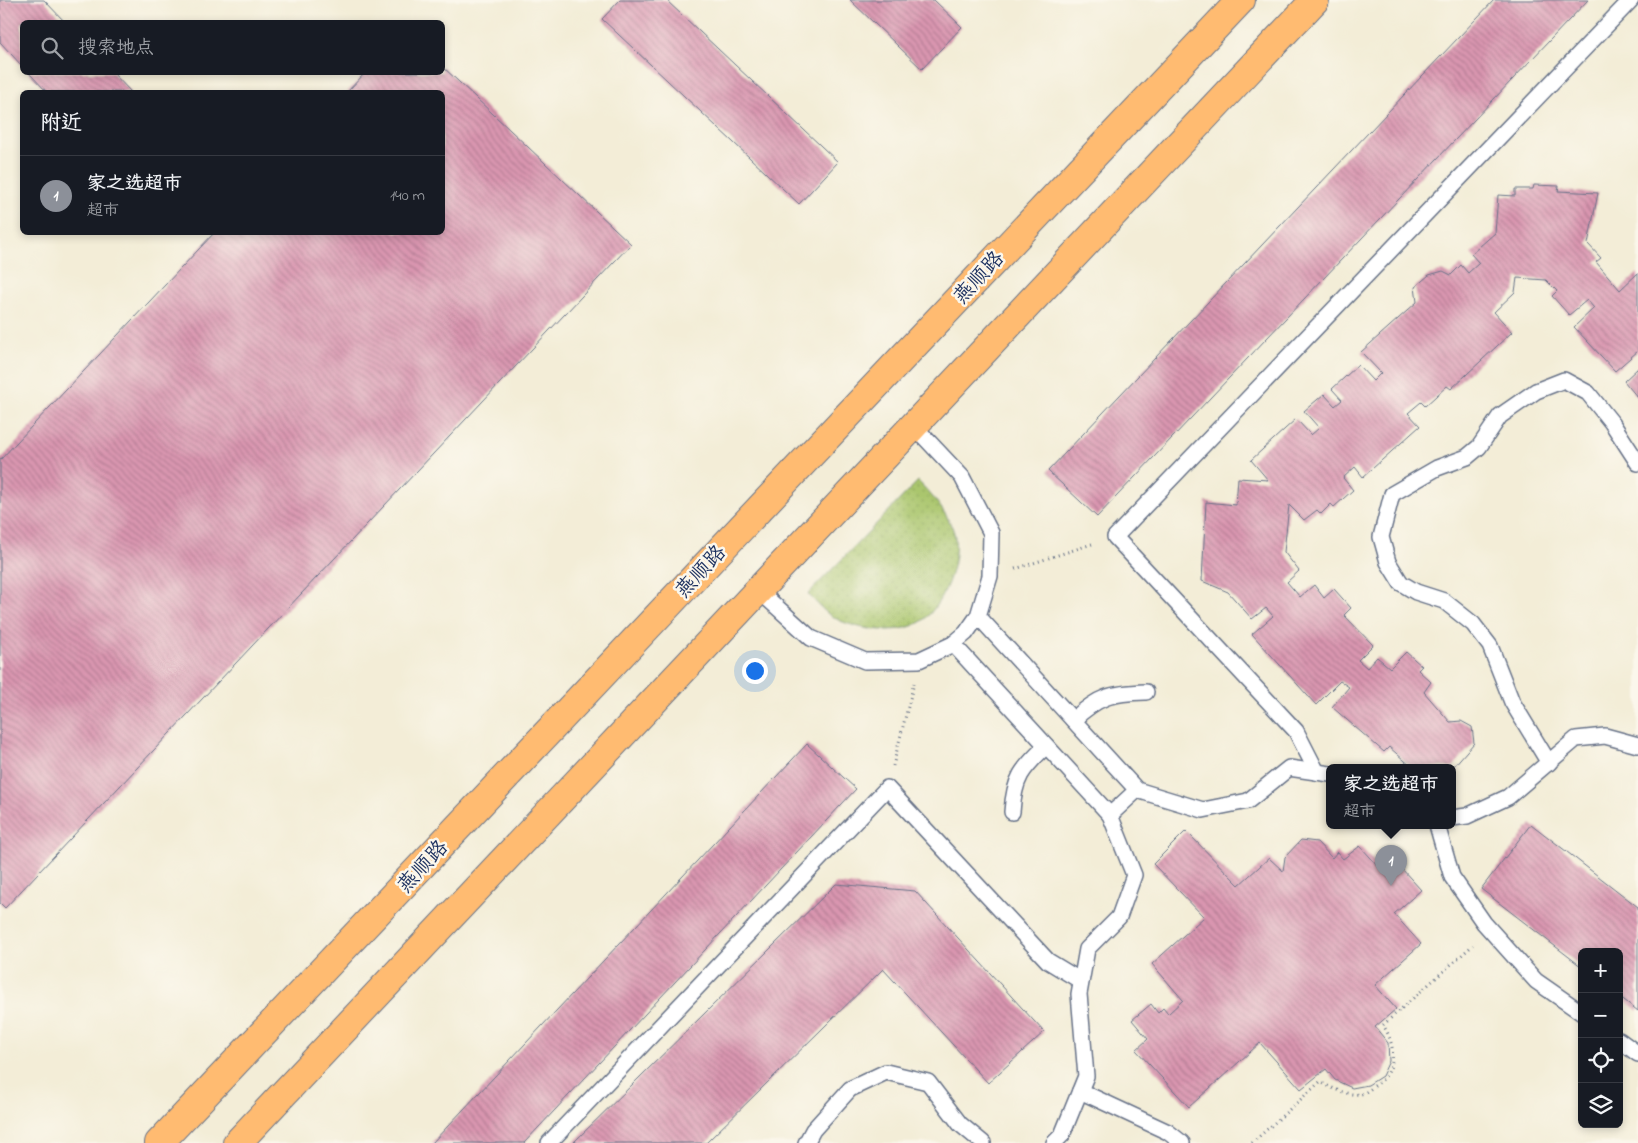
<!DOCTYPE html>
<html lang="zh">
<meta charset="utf-8">
<style>
:root{--surface:#171b24;--page:#242831;--text:#f1f3f6;--muted:#9ea1a6;--line:#363941;--accent:#8c9099}
body{margin:0;font-family:"Indie Flower","LXGW WenKai TC",sans-serif;background:var(--page);color:var(--text)}
.controls{position:absolute;right:15px;bottom:15px;display:grid;overflow:hidden;border-radius:8px;box-shadow:0 2px 8px #0003}
.controls button{width:45px;height:45px;display:grid;place-items:center;padding:0;border:0;border-bottom:1px solid var(--line);background:var(--surface);color:var(--text);font:25px sans-serif}
.you{position:absolute;left:754px;top:670px;width:18px;height:18px;margin:-12px;border:4px solid #fff;border-radius:50%;background:#1a73e8;box-shadow:0 0 0 8px #1a73e833}
.badge{display:grid;place-items:center;width:32px;height:32px;border-radius:50%;background:var(--accent);color:#fff;font-size:16px;font-weight:700}
.pin{position:absolute;translate:-50% -41px;filter:drop-shadow(0 1px 2px #0008)}
.pin::after{content:'';position:absolute;top:26px;width:18px;height:15px;background:inherit;clip-path:polygon(0 0,100% 0,50% 100%)}
.popup{position:absolute;left:1326px;top:764px;width:130px;height:65px;box-sizing:border-box;display:grid;place-content:center;border-radius:8px;background:var(--surface);filter:drop-shadow(0 1px 4px #0005);font-size:16px;white-space:nowrap;color:var(--muted)}
.popup b{font-size:19px;color:var(--text)}
.popup::after{content:'';position:absolute;left:50%;top:100%;margin-left:-10px;border:10px solid transparent;border-top-color:var(--surface)}
.list{margin:0;padding:0;list-style:none}
h2{display:flex;justify-content:space-between;align-items:center;height:65px;margin:0;padding:0 20px;font-size:21px}
h2 small{font-size:16px;font-weight:400;color:var(--muted)}
.list li{display:grid;grid-template-columns:32px 1fr auto;gap:15px;align-items:center;box-sizing:border-box;height:80px;padding:0 20px;border-top:1px solid var(--line)}
.list b{display:block;font-size:19px;white-space:nowrap}
.list p{margin:0;font-size:16px;white-space:nowrap;color:var(--muted)}
.list em{font-size:16px;font-style:normal;color:var(--muted)}
.icon{flex:none;width:28px;height:28px;fill:none;stroke:currentColor;stroke-width:2;stroke-linecap:round;stroke-linejoin:round}
.map{position:relative;flex:none;width:1638px;height:1143px;overflow:hidden}
.search{position:absolute;background:var(--surface);box-shadow:0 2px 8px #0003;left:20px;top:20px;width:425px;height:55px;display:flex;align-items:center;gap:12px;box-sizing:border-box;padding:0 18px;border-radius:8px;color:var(--muted);font-size:19px}
.panel{position:absolute;background:var(--surface);box-shadow:0 2px 8px #0003;left:20px;top:90px;width:425px;height:145px;border-radius:8px}
.map>svg:first-child{display:block}
.grass{fill:url(#grass-dots);stroke:#627a66}
.building{fill:url(#building-back-hatch)}
.lines{fill:none;stroke-linecap:round;stroke-linejoin:round}
.lane-casing{stroke:#677288;stroke-width:18}
.primary-casing{stroke:#677288;stroke-width:30}
.path{stroke:#677288;stroke-width:3;stroke-dasharray:1 4;stroke-linecap:butt}
.lane{stroke:#fff;stroke-width:15}
.primary{stroke:#ffbb71;stroke-width:28}
.labels{text-anchor:middle;stroke-width:5;stroke-linejoin:round;paint-order:stroke}
.street-label{font-size:21px;fill:#1b2f5e;stroke:#fbf7ec}
</style>
<div class="map">
<svg width="1638" height="1143" viewBox="0 0 1638 1143">
<defs>
<pattern id="grass-dots" width="8" height="8" patternUnits="userSpaceOnUse" patternTransform="scale(1.25)"><rect width="8" height="8" fill="#aac66d"/><path d="M2 2h.1M6 6h.1" fill="none" stroke="#92aa61" stroke-width="1.8" stroke-linecap="round"/></pattern>
<pattern id="building-back-hatch" width="6" height="6" patternUnits="userSpaceOnUse" patternTransform="scale(1.25)"><rect width="6" height="6" fill="#da96b0"/><path d="M-1 5l2 2M0 0l6 6M5-1l2 2" fill="none" stroke="#b07b92"/></pattern>
</defs>
<rect width="100%" height="100%" fill="#fbf7ec"/>
<filter id="ink" filterUnits="userSpaceOnUse"><feTurbulence type="fractalNoise" baseFrequency=".02" numOctaves="2"/><feDisplacementMap in="SourceGraphic" scale="10" xChannelSelector="R" yChannelSelector="G"/><feConvolveMatrix kernelMatrix="1 2 1 2 8 2 1 2 1" color-interpolation-filters="sRGB"/></filter>
<filter id="wash" filterUnits="userSpaceOnUse"><feTurbulence type="fractalNoise" baseFrequency=".0096" numOctaves="4" result="noise"/><feDisplacementMap in="SourceGraphic" scale="20" xChannelSelector="R" yChannelSelector="G"/><feGaussianBlur stdDeviation="1.12" result="paint"/><feColorMatrix in="noise" values="0 0 0 0 0 0 0 0 0 0 0 0 0 0 0 0 0 1.4 0 .05"/><feComposite in="paint" operator="in"/></filter>
<g filter="url(#wash)">
<rect width="100%" height="100%" fill="#f3edd7"/>
<path class="grass" d="M918,481C931,494 953,519 955,538C957,555 952,575 945,590C939,601 933,613 922,621C898,637 849,630 827,613C820,607 814,600 808,594Z"/>
<g id="blocks">
<g class="building">
<path d="M0,0H44L65,22H22V66L0,42Z"/>
<path d="M620,0H666L838,162L799,204L602,19Z"/>
<path d="M850,0H934L962,27L922,69Z"/>
<path d="M1494,0H1588L1097,517L1048,471Z"/>
<path d="M442,66L631,244L5,908L0,903V460L215,232H442V92H347L366,72H442Z"/>
<path d="M28,72H112L131,92H47Z"/>
<path d="M1534,185L1559,186L1558,191L1598,193L1588,244L1601,258L1596,262L1620,290L1638,273V351L1615,371L1574,327L1594,308L1587,300L1569,315L1552,296L1557,291L1546,280L1517,278L1515,292L1494,312L1512,332L1451,389L1447,386L1425,406L1421,402L1408,413L1420,426L1363,477L1355,467L1343,478L1353,490L1334,507L1331,504L1321,514L1317,510L1304,520L1289,505L1284,552L1299,571L1287,582L1300,597L1314,585L1324,598L1334,589L1351,608L1344,615L1373,645L1358,660L1367,668L1377,657L1390,668L1406,652L1422,666L1418,670L1431,682L1424,692L1450,722L1461,721L1472,727L1474,743L1453,767H1412L1389,747L1384,752L1332,707L1349,687L1340,681L1316,705L1252,634L1273,616L1266,608L1252,619L1228,592L1202,581L1206,502L1236,505L1238,478L1268,480L1251,460L1296,419L1311,435L1319,428L1304,411L1324,394L1335,406L1342,400L1332,389L1358,365L1373,381L1381,373L1361,352L1417,302L1415,287L1429,275L1443,271L1451,275L1461,265L1468,273L1479,263L1471,254L1495,233L1498,195L1515,196V189H1533Z"/>
<path d="M1638,368V398L1624,381Z"/>
<path d="M807,744L856,789L524,1143H432Z"/>
<path d="M1531,824L1638,907V1011L1619,996V952H1582V967L1481,889Z"/>
<path d="M1186,831L1239,885L1269,858L1283,871L1285,857L1301,840L1317,842L1332,858L1337,852L1343,859L1360,846L1380,868L1392,858L1421,890L1394,914L1421,944L1375,985L1396,1009L1375,1027L1388,1043L1389,1061L1382,1076L1368,1085L1352,1088L1335,1080L1326,1069L1301,1089L1260,1043L1189,1107L1136,1050L1148,1039L1132,1020L1151,1004L1158,1013L1163,1008L1168,1014L1183,1000L1152,964L1204,917L1153,864Z"/>
<path d="M836,884L915,891L1044,1032L988,1083L883,969L706,1143H573Z"/>
</g>
</g>
</g>
<g filter="url(#ink)">
<use href="#blocks" fill-opacity="0" stroke="#677288" stroke-width="1"/>
<g class="lines">
<g class="lane-casing">
<g id="lane">
<path d="M758,590L811,638L865,661L919,660L953,644L966,633L978,616L990,576L991,533L962,477L913,425"/>
<path d="M978,616L1137,790L1203,810L1248,801L1289,768L1330,774"/>
<path d="M953,644L1110,815L1134,875L1119,917L1087,949L1079,994L1086,1076L1062,1135L1054,1143"/>
<path d="M1073,720C1099,696 1111,693 1146,692"/>
<path d="M1549,763L1512,702L1490,646L1473,624L1444,601L1416,592L1401,583L1388,562L1381,537L1392,494L1437,468L1467,457L1479,447L1500,416L1536,391L1564,380L1588,393L1612,423L1638,463"/>
<path d="M1317,772L1296,731L1115,537L1631,0"/>
<path d="M1012,812C1014,778 1022,769 1046,746"/>
<path d="M1110,815L1137,790"/>
<path d="M1452,818L1467,816L1508,797L1576,739L1605,736L1638,745"/>
<path d="M1437,825L1452,877L1484,923L1536,981L1582,1013"/>
<path d="M1619,1040L1638,1054"/>
<path d="M1080,1091L1168,1132L1182,1143"/>
<path d="M549,1143L887,788L1048,961L1081,981"/>
<path d="M806,1143L813,1130L850,1089L886,1072L928,1082L960,1124L983,1143"/>
</g>
</g>
<g class="primary-casing">
<g id="primary">
<path d="M159,1143L1241,0"/>
<path d="M237,1143L1315,0"/>
</g>
</g>
<g class="path">
<path d="M1015,569L1092,544"/>
<path d="M893,766L914,683"/>
<path d="M1252,1143L1320,1082C1332,1088 1347,1096 1361,1094C1365,1093 1371,1089 1374,1086C1397,1073 1397,1046 1383,1025L1473,945"/>
</g>
<use href="#lane" class="lane"/>
<use href="#primary" class="primary"/>
</g>
</g>
<g class="labels">
<g class="street-label">
<text transform="translate(978 277) rotate(-47)" y="7">燕顺路</text>
<text transform="translate(700 571) rotate(-47)" y="7">燕顺路</text>
<text transform="translate(422 866) rotate(-47)" y="7">燕顺路</text>
</g>
</g>
</svg>
<div class="controls">
<button>+</button>
<button>−</button>
<button><svg class="icon" aria-label="locate" viewBox="0 0 24 24"><circle cx="12" cy="12" r="6"/><path d="M12 2v4M12 18v4M2 12h4M18 12h4"/></svg></button>
<button><svg class="icon" aria-label="layers" viewBox="0 0 24 24"><path d="M12 4l9 5-9 5-9-5zM3 14l9 5 9-5"/></svg></button>
</div>
<div class="you"></div>
<div class="pin badge" style="left:1391px;top:886px">1</div>
<div class="popup"><b>家之选超市</b>超市</div>
<div class="search"><svg class="icon" aria-label="search" viewBox="0 0 24 24"><circle cx="10" cy="10" r="6"/><path d="M15 15l6 6"/></svg>搜索地点</div>
<section class="panel">
<h2>附近<small></small></h2>
<ul class="list">
<li><span class="badge">1</span><div><b>家之选超市</b><p>超市</p></div><em>140 m</em></li>
</ul>
</section>
</div>
